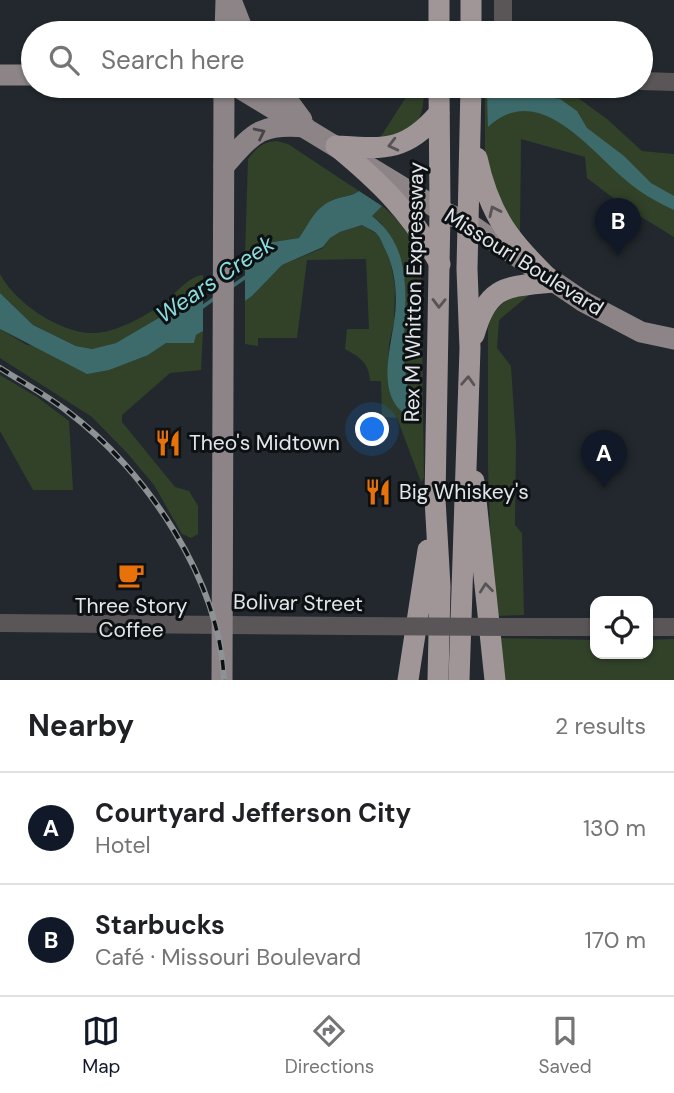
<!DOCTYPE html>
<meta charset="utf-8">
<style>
:root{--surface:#fff;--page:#f2f2f2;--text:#202124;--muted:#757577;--line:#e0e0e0;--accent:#111827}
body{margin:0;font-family:"DM Sans",sans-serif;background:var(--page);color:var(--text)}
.controls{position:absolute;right:21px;bottom:21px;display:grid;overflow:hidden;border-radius:14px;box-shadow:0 2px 5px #0004}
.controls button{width:63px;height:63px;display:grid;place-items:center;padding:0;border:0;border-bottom:2px solid var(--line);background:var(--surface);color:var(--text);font:35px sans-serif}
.you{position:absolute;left:373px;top:430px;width:24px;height:24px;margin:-18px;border:5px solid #fff;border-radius:50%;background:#1a73e8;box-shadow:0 0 0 10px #1a73e833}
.badge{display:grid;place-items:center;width:46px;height:46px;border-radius:50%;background:var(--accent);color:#fff;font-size:23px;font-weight:700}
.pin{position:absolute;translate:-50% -58px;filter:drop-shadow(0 2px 4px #0008)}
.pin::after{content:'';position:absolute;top:37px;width:24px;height:21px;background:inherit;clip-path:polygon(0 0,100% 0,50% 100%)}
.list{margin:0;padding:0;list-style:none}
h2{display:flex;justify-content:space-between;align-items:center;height:91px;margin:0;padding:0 28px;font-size:30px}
h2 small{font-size:23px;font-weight:400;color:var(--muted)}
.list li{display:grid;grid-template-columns:46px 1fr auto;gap:21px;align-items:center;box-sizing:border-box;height:112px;padding:0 28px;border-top:2px solid var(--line)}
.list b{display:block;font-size:26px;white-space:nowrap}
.list p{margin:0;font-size:23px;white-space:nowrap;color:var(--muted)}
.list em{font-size:23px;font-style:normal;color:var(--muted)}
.icon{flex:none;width:38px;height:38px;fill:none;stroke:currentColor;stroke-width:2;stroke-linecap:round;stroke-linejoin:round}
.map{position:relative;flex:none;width:674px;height:680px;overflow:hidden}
.search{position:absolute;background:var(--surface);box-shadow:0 2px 5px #0004;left:21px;right:21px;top:21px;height:77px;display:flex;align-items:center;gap:18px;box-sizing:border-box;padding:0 24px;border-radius:38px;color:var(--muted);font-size:26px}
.sheet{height:315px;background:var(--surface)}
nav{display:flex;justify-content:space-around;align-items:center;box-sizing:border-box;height:98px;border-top:2px solid var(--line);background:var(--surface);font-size:19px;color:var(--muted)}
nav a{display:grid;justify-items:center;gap:4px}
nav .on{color:var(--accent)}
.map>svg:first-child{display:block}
.green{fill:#314229}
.water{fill:#3d6b6c}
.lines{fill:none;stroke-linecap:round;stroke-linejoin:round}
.stream{stroke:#3d6b6c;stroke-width:3.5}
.minor{stroke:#5a5657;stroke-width:18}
.major{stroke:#8c8486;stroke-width:21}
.highway{stroke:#a09698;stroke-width:21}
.rail-casing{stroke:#8d9295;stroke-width:6}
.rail{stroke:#0e1113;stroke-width:3.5;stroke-dasharray:10;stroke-linecap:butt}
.minor-bridge{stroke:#5a5657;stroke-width:18}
.oneway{stroke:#474547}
.oneway2{stroke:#575456}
.labels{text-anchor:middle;stroke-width:6;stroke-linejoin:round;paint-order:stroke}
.street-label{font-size:21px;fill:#e3e7ea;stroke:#0e1113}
.poi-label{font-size:21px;fill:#e3e7ea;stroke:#0e1113;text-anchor:start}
.water-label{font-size:23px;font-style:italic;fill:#8adcdd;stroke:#0e1113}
</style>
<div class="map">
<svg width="674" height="680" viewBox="0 0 674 680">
<rect width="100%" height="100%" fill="#22282d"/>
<g class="green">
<path d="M413,86H424C424,124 416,131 380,138Z"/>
<path d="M485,86L563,87L607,119L642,151L674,154V237L625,207L587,178L585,157L521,139L520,233L504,209L485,160Z"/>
<path d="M277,141L288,144L359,191C349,197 341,196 333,200C316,209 309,224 299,238L260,244L245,255L248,159C257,147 262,142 277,141Z"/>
<path d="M382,206C401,221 414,237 421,260L424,478L421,482L397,418L382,417L381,381H370C369,363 360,357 345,349L347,329H369L366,259L307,260L297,338H258V346L245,344V301L252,296L282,265L323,248L330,238L340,232L362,225L377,234L390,257L395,287L394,322L389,344L388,369L414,405L404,375L405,280L382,224L372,216Z"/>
<path d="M0,274C15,303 61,334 94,333C115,333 143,317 160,306C172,298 189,275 203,275V292L116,343L92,349L76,346L33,325L0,293Z"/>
<path d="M519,294L529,295L499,320L497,348L511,366L516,443L515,525L522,533L524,615L493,616L488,467V328C494,308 501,303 519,294Z"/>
<path d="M0,329L27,345L148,355L166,343L194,342L196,335L203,331L201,370L170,373L122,415V422L175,487L189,491L198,506V534L191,538L182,534L154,485L128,454L92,417L0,358Z"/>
<path d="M0,375L37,397L69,421L73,490H33L0,431Z"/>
<path d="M495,638L595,640V654H648V640L674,639V680H500Z"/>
</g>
<g class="water">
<path d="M496,89L560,99L577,111L587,128L624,156L651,183L674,196V210C657,202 642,194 628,182C590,151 539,79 488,127L487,93Z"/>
<path d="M359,191L382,206L372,216C433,264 386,343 414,405L411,412L405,414C377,395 390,351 394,322C398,298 396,269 384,247C382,243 380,237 376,233C373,230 366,228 362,225L340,232L330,238L323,247L282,265L252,296L245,301V255L260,244L299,238C309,224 315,207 333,200C342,196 350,197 359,191Z"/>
<path d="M203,292V331L196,335L194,343H166L148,355L109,370L87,374L0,329V293L33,325L76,346L92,349L116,343Z"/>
</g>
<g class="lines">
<g class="stream">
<path d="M230,288L247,276"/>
<path d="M201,308L215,298"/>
</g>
<g class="minor">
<path d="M503,33V0"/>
<path d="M641,81L674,82"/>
<path d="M0,623L350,626"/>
<path d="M514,627H595"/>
<path d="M648,627H674"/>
</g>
<g class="major">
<path d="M231,0L244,33"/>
<path d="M225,33L226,0"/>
<path d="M0,75H33"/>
<path d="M236,86L440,210L468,223L584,302L641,332L674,339"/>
<path d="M277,86L302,120"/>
<path d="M224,166C253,134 259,123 305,127"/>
<path d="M222,680L224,86"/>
</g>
<g class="highway">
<path d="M439,0V33"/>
<path d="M471,0V33"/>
<path d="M336,146C382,184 410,212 440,264"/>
<path d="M336,146C384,149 406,152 439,113"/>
<path d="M477,158C490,218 511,241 552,282"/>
<path d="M474,335C488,285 505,287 552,282"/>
<path d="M474,481L495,680"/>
<path d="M408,680L428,550"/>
<path d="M438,680L440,586L435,499L440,210L439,86"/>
<path d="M459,680L470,348L467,269L471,86"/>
</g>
<g class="rail-casing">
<path id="rail" d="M0,368C22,382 46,395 67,411C146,470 220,580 224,680"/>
</g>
<use href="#rail" class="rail"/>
<path class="minor-bridge" d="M350,626L514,627"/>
</g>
<defs><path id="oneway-chevron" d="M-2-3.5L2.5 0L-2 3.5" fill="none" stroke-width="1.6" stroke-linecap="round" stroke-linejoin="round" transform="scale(1.75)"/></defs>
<use class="oneway" href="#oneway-chevron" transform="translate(260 133) rotate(-26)"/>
<g class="oneway2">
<use href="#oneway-chevron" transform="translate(393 145) rotate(166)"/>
<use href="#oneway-chevron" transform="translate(494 211) rotate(-115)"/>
<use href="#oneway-chevron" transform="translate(439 303) rotate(91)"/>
<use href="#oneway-chevron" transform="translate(468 381) rotate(-87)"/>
<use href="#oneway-chevron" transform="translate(486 588) rotate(-96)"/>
</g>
<defs>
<g id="restaurant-bare" transform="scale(2.1)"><path d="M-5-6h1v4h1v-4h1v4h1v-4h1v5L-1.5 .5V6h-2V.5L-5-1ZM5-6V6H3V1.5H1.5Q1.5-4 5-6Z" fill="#e8710a" stroke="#0e1113" stroke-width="2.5" paint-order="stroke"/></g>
<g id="cafe-bare" transform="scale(2.1)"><path d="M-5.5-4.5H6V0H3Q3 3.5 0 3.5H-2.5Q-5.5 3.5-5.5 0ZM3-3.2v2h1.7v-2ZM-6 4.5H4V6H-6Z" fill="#e8710a" stroke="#0e1113" stroke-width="2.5" paint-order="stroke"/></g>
</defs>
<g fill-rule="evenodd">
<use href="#restaurant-bare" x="168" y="443"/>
<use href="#restaurant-bare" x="378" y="492"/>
<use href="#cafe-bare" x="131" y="575"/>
</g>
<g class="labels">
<g class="street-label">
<text transform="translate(524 262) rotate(32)" y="7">Missouri Boulevard</text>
<text transform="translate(414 292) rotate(-89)" y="7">Rex M Whitton Expressway</text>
<text transform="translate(298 603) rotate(1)" y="7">Bolivar Street</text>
</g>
<g class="poi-label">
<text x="189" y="450">Theo's Midtown</text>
<text x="399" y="499">Big Whiskey's</text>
<text x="131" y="613" text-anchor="middle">Three Story<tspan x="131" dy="24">Coffee</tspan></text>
</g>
<g class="water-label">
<text transform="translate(215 279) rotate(-34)" y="8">Wears Creek</text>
</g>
</g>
</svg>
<div class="controls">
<button><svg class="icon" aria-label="locate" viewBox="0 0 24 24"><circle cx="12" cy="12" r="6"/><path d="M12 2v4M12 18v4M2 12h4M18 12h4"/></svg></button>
</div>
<div class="you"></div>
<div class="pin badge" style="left:604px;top:488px">A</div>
<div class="pin badge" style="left:618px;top:256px">B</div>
<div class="search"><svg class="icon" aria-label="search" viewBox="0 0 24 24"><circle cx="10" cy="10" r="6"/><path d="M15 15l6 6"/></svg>Search here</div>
</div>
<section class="sheet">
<h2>Nearby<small>2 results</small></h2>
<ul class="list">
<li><span class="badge">A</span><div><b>Courtyard Jefferson City</b><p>Hotel</p></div><em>130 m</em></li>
<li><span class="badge">B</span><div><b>Starbucks</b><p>Café · Missouri Boulevard</p></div><em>170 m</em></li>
</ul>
</section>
<nav>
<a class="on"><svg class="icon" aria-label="map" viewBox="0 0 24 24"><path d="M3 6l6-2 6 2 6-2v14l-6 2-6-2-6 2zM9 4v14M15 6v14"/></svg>Map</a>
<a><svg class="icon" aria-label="directions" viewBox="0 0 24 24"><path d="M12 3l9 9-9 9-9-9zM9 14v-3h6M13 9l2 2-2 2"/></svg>Directions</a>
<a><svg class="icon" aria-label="saved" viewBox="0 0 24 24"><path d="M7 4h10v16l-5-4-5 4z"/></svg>Saved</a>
</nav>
